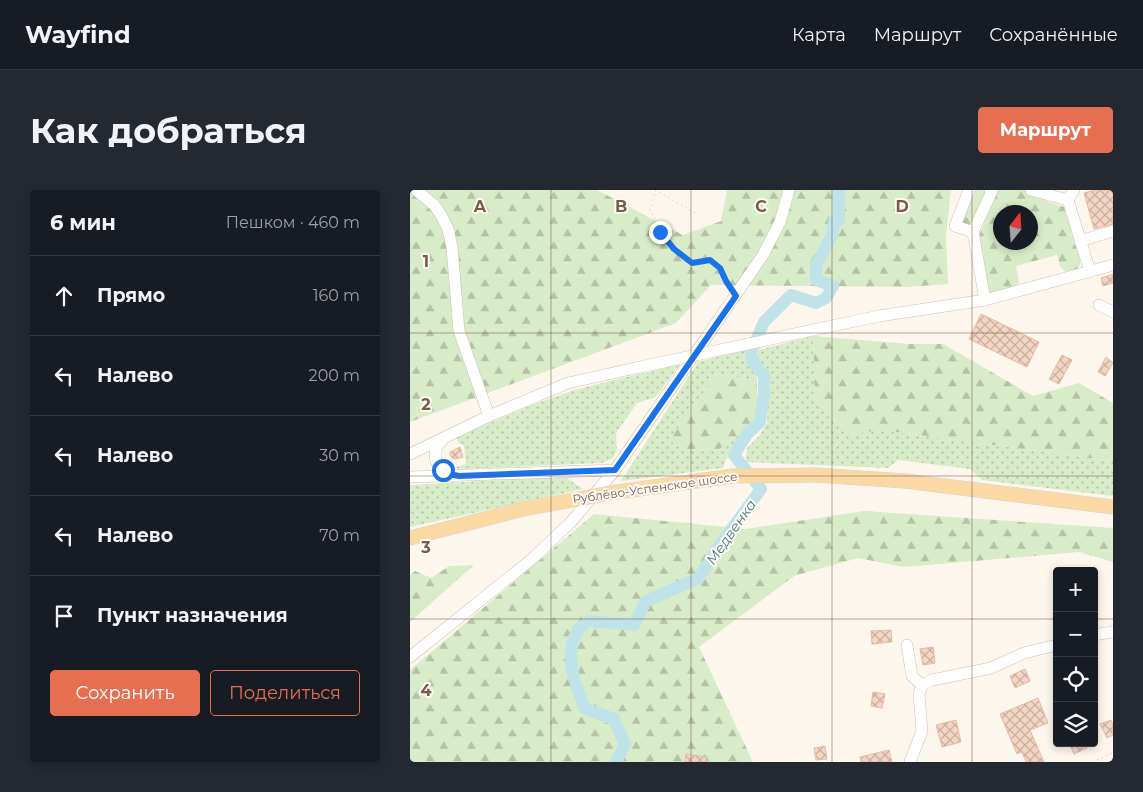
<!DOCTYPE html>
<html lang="ru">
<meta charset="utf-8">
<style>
:root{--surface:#171b24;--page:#242831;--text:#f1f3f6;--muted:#9ea1a6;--line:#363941;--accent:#e76f51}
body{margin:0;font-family:Montserrat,sans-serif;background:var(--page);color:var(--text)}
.controls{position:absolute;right:15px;bottom:15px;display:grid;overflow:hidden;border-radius:5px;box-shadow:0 2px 8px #0003}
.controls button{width:45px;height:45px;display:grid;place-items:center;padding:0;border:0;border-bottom:1px solid var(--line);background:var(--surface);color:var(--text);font:25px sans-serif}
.compass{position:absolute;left:583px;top:15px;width:45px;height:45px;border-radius:50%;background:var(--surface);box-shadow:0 2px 8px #0003;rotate:17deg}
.stop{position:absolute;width:15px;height:15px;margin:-11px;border:4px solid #1a73e8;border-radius:50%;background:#fff}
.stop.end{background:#1a73e8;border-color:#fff;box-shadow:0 1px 5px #0008}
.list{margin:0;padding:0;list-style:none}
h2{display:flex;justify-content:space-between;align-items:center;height:65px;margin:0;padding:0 20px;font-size:21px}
h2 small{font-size:16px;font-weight:400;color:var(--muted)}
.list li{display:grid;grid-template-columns:32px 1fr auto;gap:15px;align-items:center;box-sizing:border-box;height:80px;padding:0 20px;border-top:1px solid var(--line)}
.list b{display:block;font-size:19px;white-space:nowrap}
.list em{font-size:16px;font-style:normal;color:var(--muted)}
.actions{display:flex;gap:10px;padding:15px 20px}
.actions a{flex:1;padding:11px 0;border:1px solid var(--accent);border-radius:5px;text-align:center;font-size:18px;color:var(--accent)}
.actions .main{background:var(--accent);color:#fff}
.icon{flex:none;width:28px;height:28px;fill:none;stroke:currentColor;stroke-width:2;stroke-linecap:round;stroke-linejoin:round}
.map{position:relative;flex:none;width:703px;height:572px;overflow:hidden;border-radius:5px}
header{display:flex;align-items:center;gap:30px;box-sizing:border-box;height:70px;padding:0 25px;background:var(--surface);border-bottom:1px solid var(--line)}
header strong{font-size:24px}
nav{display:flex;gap:28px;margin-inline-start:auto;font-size:18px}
.intro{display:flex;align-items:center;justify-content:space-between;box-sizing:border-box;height:120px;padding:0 30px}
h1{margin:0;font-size:35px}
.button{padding:12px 22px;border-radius:5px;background:var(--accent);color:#fff;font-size:18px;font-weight:700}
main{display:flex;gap:30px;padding:0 30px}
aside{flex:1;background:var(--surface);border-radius:5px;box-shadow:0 2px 8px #0003}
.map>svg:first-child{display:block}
.grass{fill:url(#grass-dots)}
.forest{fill:url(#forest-firs);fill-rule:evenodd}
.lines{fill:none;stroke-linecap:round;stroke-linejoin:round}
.river{stroke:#bfe3e8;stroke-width:12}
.building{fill:url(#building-cross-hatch);stroke:#e6bba3}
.minor-casing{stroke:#d1beb0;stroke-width:12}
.major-casing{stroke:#dad1cd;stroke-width:15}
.path{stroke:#d9b8a5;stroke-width:1;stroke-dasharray:1 4;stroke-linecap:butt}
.minor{stroke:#fff;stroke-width:11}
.major{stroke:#fbd9a5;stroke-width:14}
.minor-bridge-casing{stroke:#d1beb0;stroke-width:12;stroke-linecap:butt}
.major-bridge-casing{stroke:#dad1cd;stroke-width:15;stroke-linecap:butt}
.minor-bridge{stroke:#fff;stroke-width:11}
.major-bridge{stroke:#fbd9a5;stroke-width:14}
.route{stroke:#1a73e8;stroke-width:6}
.grid{fill:none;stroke:#7a5c4d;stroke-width:1;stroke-opacity:0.55}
.labels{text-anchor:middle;stroke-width:4;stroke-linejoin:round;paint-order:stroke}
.street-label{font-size:12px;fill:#7a5c4d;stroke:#fffaf3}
.water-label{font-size:14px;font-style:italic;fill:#437c86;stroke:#fffaf3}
.grid-label{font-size:16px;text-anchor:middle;font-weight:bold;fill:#7a5c4d;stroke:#fffaf3;stroke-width:4;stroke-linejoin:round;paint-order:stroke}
</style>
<header>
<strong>Wayfind</strong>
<nav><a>Карта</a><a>Маршрут</a><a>Сохранённые</a></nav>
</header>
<div class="intro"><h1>Как добраться</h1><a class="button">Маршрут</a></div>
<main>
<aside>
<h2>6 мин<small>Пешком · 460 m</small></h2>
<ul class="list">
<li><svg class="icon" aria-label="ahead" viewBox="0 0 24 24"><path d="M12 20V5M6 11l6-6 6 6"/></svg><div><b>Прямо</b></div><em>160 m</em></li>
<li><svg class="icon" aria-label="left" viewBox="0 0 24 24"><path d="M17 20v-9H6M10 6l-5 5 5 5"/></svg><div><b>Налево</b></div><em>200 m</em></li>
<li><svg class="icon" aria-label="left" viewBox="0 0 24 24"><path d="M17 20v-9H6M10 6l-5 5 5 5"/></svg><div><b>Налево</b></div><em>30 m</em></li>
<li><svg class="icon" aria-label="left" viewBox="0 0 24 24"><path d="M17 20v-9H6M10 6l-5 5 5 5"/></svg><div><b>Налево</b></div><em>70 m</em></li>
<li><svg class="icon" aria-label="arrive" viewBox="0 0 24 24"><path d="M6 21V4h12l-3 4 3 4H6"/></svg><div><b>Пункт назначения</b></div></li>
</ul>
<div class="actions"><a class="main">Сохранить</a><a>Поделиться</a></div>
</aside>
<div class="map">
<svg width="703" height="572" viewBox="0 0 703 572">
<defs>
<pattern id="grass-dots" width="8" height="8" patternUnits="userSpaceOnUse" patternTransform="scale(1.25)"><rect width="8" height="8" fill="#d8ecc9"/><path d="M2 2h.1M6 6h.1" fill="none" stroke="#b4c2a5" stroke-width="1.8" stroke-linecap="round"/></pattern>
<pattern id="forest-firs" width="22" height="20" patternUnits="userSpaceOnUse" patternTransform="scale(1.25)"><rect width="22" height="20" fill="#d8ecc9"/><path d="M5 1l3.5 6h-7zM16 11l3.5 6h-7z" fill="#b4c2a5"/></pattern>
<pattern id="building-cross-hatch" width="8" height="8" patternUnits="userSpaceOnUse" patternTransform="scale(1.25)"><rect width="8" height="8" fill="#f3d5c3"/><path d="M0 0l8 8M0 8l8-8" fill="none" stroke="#cab0a1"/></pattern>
</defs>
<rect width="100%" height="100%" fill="#fdf6ec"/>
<g class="grass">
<path d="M403,146L405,209L441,244L472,240L703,271V306L572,290L560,279L488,270L478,278L336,272L337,258L349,246L357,233L359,185L347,170L348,160Z"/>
<path d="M337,159L339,173L347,189H335L307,184L259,250L274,259L308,260L336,240L319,261L313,278L211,291L288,172Z"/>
<path d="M270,174L246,207L227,213L206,243L207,260L203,268L192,273L48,279L46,277L56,274L54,256L49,253L46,247L122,215L164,200Z"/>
<path d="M154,286L173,299L0,337V295Z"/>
</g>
<g class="forest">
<path d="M0,0H187L273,45L311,31L317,0H541L536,46L538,94L496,97L301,95L266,133L0,232Z"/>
<path d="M564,0H579L560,36L552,33V29Z"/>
<path d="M587,0H627L625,7L654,17L670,69V75L667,80L654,81L650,76L647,65L606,76L609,92L605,99L583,103L576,99L569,46ZM590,22H620V52H590Z"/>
<path d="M403,146L499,154H533L623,206L669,193L703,213V271L472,240L441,244L405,209Z"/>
<path d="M307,184L335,189H347L348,227L336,240L308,260L274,259L259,250Z"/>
<path d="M454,321L703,338V372L669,362L494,377L448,368L384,386L289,457L343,572H0V480L184,324L336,339Z"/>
<path d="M64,375L0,432V385L5,381L21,388L39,376Z"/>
</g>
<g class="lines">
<path class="river" d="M206,572L215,554L204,529L175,519C166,497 153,464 167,442C169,437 175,434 179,431L224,435L236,411L289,388L304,363L351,299L324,265L337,244L350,232L354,204V186L343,173L341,162L354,132L381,105L406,113L416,108L423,96L406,90V75L422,46L424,31L429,30V0"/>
</g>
<g class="building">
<path d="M685,0H703V34L684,39L674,3Z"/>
<path d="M703,84V93L693,96L691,88Z"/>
<path d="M571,124L629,152L617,177L559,149Z"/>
<path d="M652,165L662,170L649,194L639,189Z"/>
<path d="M696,167L703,173L695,186L688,182Z"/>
<path d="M50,257L53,267L45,269L42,268L40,265V262Z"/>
<path d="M481,440L482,452L462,454L461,441Z"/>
<path d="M523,457L525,473L513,475L510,459Z"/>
<path d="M615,479L620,491L605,498L600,486Z"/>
<path d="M463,502L475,504L472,518L461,516Z"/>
<path d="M628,508L638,533L620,540L634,572H616L612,562L607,564L590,524Z"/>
<path d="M546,530L551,552L532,557L526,535Z"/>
<path d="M701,530L703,535V545L697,548L690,534Z"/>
<path d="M659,553H675L677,558L664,564Z"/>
<path d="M415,556L417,569L406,570L404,558Z"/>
<path d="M479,560L482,572H451L450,567Z"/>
<path d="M276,564L296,567V572H275Z"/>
</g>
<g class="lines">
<g class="minor-casing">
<g id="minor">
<path d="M6,0L24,15L31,25L38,39L42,57L49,141L79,226"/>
<path d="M559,0L545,36L563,42L575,110"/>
<path d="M621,0L658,10"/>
<path d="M664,0L658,10L680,82"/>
<path d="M563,42L582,1L580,0"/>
<path d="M670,51L703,41"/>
<path d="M689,115L703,122"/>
<path d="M469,126L575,110L703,75"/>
<path d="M33,249C19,263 25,281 44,285"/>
<path d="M0,264L79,226L158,193L230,177"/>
<path d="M0,287L205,280"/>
<path d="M684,445L703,442"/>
<path d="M497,455L502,486L512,495"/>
<path d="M0,467L122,369L161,332L205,280L353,65L370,32L379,0"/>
<path d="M500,572L512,541L509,505L512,495L522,490L581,478L614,463L647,455"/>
</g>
</g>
<g class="major-casing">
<g id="major">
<path d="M405,285L495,291L703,317"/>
<path d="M0,348L114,319"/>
</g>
</g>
<g class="path">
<path d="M245,0L287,24"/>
<path d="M246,0L240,19C252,46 259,54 282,73L300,71L310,78L320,97"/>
<path d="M683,572L703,563"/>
</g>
<use href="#minor" class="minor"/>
<use href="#major" class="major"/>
<g class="minor-bridge-casing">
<path id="minor-bridge" d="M230,177L469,126"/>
</g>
<g class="major-bridge-casing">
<path id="major-bridge" d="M114,319L200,303L323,286L405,285"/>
</g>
<use href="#minor-bridge" class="minor-bridge"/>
<use href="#major-bridge" class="major-bridge"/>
</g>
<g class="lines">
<path class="route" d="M33,280L39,284L49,286L205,280L326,106L316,91L310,78L300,70L282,73L264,59L250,42"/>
</g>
<path class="grid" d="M141,0V572M281,0V572M422,0V572M562,0V572M0,143H703M0,286H703M0,429H647M684,429H703"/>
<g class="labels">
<g class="street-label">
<text transform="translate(245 298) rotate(-8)" y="4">Рублёво-Успенское шоссе</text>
</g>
<g class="water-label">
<text transform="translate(321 342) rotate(-55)" y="5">Медвенка</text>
</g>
</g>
<g class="grid-label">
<text x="70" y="22">A</text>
<text x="211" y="22">B</text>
<text x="351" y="22">C</text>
<text x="492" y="22">D</text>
<text x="16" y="77">1</text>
<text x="16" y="220">2</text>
<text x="16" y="363">3</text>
<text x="16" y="506">4</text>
</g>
</svg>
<div class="controls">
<button>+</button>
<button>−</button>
<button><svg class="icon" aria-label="locate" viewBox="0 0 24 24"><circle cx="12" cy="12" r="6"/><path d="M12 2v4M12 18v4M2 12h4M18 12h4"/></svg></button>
<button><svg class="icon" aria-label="layers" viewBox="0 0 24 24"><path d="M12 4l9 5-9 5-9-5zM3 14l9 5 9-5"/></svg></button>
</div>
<svg class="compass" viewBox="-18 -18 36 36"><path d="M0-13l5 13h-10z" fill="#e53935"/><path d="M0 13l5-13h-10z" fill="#9ea1a6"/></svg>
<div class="stop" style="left:33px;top:280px"></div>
<div class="stop end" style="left:250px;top:42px"></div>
</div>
</main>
